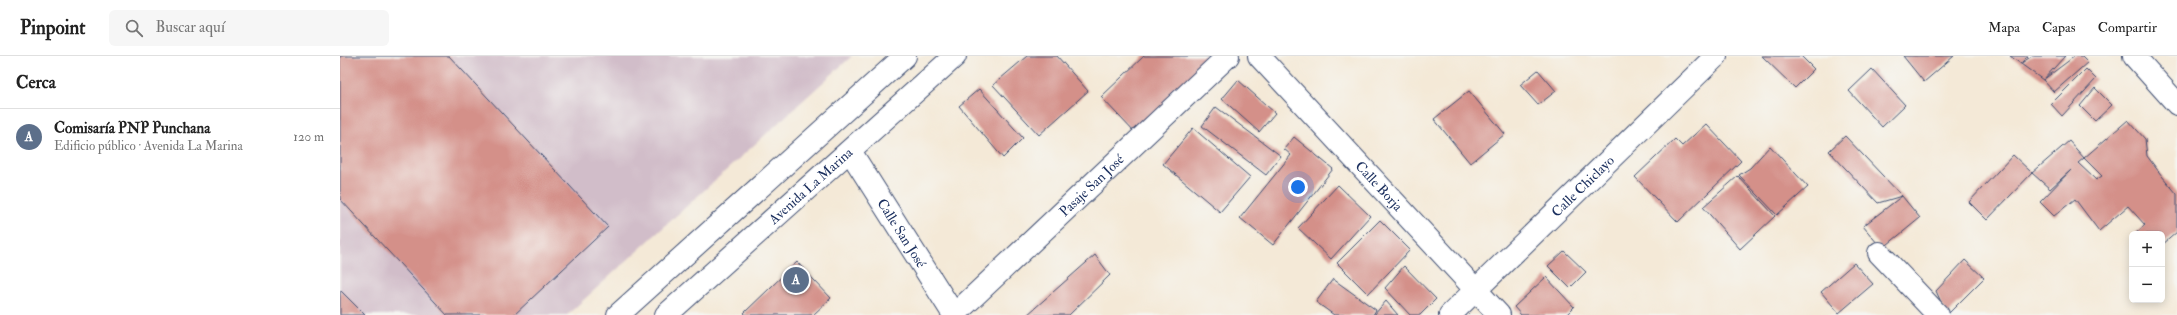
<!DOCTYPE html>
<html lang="es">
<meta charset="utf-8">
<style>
:root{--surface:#fff;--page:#f6f6f6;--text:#222;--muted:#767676;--line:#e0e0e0;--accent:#1a73e8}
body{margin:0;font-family:"IM FELL Double Pica",serif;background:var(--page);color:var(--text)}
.controls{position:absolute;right:12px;bottom:12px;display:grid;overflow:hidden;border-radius:6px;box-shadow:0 2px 10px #0003}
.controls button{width:36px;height:36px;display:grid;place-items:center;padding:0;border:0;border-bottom:1px solid var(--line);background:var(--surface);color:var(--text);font:20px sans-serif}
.you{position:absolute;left:958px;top:131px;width:14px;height:14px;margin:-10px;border:3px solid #fff;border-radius:50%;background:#1a73e8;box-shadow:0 0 0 6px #1a73e833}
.badge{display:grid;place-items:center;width:26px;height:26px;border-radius:50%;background:var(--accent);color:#fff;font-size:13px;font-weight:700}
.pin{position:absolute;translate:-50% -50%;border:2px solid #fff;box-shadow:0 1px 4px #0006}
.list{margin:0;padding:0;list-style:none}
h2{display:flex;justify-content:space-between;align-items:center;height:52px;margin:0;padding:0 16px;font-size:17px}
h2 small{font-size:13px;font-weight:400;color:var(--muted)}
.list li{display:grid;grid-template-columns:26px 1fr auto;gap:12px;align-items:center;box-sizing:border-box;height:56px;padding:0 16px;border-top:1px solid var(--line)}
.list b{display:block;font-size:15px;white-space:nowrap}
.list p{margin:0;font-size:13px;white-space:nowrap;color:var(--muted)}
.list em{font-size:13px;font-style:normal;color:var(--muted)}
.icon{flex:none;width:22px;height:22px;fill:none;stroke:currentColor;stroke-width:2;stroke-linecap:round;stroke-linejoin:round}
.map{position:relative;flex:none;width:1837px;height:259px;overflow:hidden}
header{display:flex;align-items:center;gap:24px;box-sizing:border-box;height:56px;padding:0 20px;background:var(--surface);border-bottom:1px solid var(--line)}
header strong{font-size:19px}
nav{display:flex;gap:22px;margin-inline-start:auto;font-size:14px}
.search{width:280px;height:36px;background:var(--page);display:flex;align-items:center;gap:10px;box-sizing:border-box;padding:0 14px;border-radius:6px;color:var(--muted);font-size:15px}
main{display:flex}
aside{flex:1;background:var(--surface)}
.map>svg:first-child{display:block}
.industrial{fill:#d1bdc9}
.building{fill:#d49089}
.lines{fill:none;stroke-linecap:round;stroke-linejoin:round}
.street-casing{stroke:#3c4b70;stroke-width:24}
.secondary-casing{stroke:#3c4b70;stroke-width:24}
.street{stroke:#fff;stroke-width:22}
.secondary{stroke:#fff;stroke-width:22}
.labels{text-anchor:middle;stroke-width:4;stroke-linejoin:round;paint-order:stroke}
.street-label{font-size:14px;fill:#1b2f5e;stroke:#f6f6f2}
</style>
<header>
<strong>Pinpoint</strong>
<div class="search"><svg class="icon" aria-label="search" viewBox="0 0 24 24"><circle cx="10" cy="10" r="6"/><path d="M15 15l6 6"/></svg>Buscar aquí</div>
<nav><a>Mapa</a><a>Capas</a><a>Compartir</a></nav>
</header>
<main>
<aside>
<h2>Cerca<small></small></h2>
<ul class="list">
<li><span class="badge" style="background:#5c6f8a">A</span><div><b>Comisaría PNP Punchana</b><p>Edificio público · Avenida La Marina</p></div><em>120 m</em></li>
</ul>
</aside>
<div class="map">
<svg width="1837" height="259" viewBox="0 0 1837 259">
<rect width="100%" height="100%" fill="#f6f6f2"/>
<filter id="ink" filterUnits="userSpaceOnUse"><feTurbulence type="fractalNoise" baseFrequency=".025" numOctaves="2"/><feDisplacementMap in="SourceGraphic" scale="8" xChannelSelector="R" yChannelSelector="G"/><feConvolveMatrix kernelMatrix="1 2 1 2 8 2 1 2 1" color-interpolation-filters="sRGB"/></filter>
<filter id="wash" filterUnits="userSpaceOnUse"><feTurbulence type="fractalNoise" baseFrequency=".012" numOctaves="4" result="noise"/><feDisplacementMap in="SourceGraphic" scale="16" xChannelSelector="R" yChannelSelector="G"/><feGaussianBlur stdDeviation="0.9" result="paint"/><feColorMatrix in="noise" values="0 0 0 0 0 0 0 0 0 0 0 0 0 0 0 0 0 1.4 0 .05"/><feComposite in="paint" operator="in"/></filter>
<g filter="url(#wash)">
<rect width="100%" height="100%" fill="#f4e9d7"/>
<path class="industrial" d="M0,0H512L227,259H0Z"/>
<g id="blocks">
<g class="building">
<path d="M0,0H109L268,171L174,259H107L0,143Z"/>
<path d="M687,0H717L748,35L699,79L653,29Z"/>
<path d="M804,0H875L796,78L761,41Z"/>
<path d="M1422,0H1461L1474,13L1455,32Z"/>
<path d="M1563,0H1614L1584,26Z"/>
<path d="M1670,0H1688L1680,8L1692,0H1725L1703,24L1735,0H1742L1748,6L1714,36L1703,24Z"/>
<path d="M1532,13L1565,49L1542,71L1509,35Z"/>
<path d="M1746,13L1756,23L1722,60L1711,48Z"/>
<path d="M1198,14L1216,35L1198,49L1180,29Z"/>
<path d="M898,24L935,57L919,76L882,43Z"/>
<path d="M1755,32L1772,49L1755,65L1740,50Z"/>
<path d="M639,33L683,82L663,102L619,50Z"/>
<path d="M1129,35L1165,78L1130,107L1094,63Z"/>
<path d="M876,51L941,100L926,119L862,70Z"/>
<path d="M1788,64L1805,83L1807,100L1822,120L1837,138V176L1822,189V178H1795L1805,169L1788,150L1759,175L1735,143L1714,160L1700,146L1731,114L1710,133L1692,117L1729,85L1744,102L1738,107L1756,124L1762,120L1744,102Z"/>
<path d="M1366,68L1401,105L1338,166L1295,121L1335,83L1342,90Z"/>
<path d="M853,72L910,121L880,156L823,108Z"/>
<path d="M1505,80L1562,140L1538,147L1489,95Z"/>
<path d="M954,81L993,113L933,189L900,162L951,99L944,93Z"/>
<path d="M1430,90L1468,131L1437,159L1399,119L1410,112Z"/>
<path d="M1673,99L1692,117L1647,164L1629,146Z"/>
<path d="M1398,120L1435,160L1400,193L1363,151Z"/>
<path d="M998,129L1030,160L991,203L958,172Z"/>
<path d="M1562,140L1580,162L1542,193L1523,170Z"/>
<path d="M1040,164L1070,194L1028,238L997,207Z"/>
<path d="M1224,195L1246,216L1230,232L1208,210Z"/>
<path d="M755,199L770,219L729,259H687Z"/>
<path d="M1625,204L1644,222L1607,259L1596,235Z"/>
<path d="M457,206L491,242L473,259H406L404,257Z"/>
<path d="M1514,207L1533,228L1499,257L1481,236Z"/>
<path d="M1064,210L1096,243L1080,259H1070L1045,232Z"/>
<path d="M1206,221L1234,251L1226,259H1181L1174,251Z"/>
<path d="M993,223L1036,254L1033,259H994L976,246Z"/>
<path d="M0,234L25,259H0Z"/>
<path d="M1046,245L1058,259H1034Z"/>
</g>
</g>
</g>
<g filter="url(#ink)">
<use href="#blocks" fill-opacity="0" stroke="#3c4b70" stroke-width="1"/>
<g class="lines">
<g class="street-casing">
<g id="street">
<path id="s1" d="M919,0L1159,259"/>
<path d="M1794,0L1837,48"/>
<path id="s2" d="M510,95L614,259"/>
<path d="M1539,197L1598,259"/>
<path id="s3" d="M614,259L888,0"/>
<path id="s4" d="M1110,259L1376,0"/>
</g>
</g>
<g class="secondary-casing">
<g id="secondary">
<path d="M278,259L565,0"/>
<path id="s5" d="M326,259L615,0"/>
</g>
</g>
<use href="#street" class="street"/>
<use href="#secondary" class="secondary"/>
</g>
</g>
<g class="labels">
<g class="street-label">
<text dy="5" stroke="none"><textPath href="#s4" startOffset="185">Calle Chiclayo</textPath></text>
<text dy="5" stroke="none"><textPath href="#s5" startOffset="194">Avenida La Marina</textPath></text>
<text dy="5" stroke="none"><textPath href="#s3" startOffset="189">Pasaje San José</textPath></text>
<text dy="5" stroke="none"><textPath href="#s1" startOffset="177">Calle Borja</textPath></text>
<text dy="5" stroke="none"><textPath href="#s2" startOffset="97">Calle San José</textPath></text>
</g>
</g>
</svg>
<div class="controls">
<button>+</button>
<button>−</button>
</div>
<div class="you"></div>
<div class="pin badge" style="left:456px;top:224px;background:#5c6f8a">A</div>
</div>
</main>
